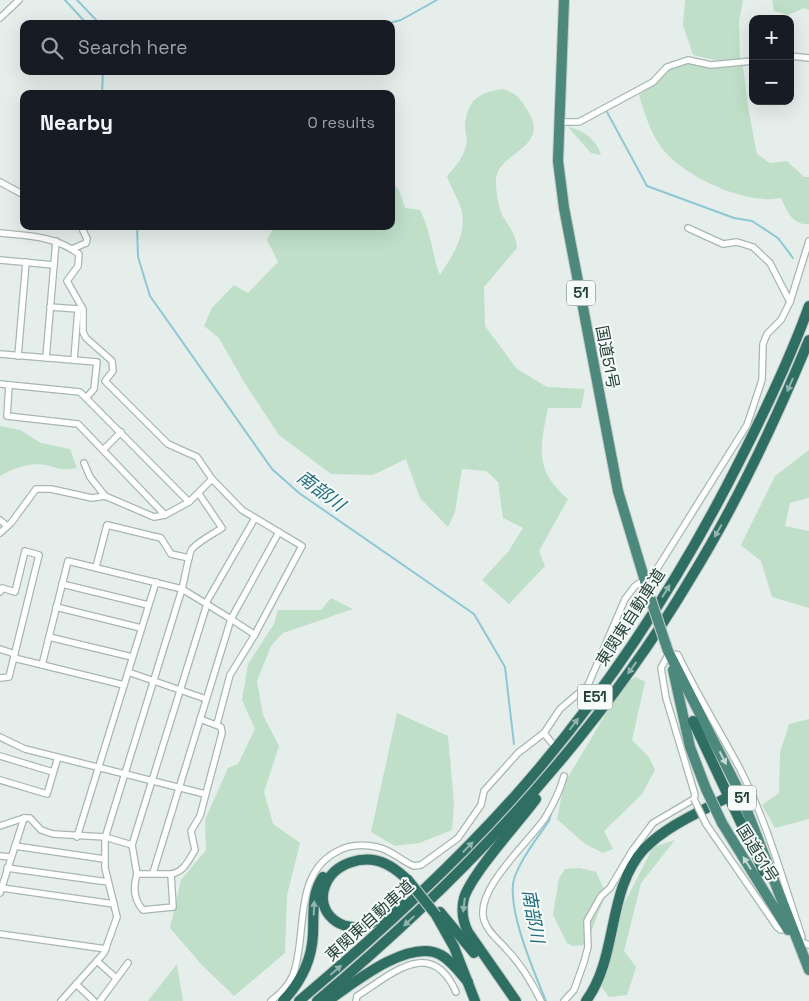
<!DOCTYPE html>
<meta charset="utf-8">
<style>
:root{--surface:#171b24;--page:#242831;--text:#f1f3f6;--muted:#9ea1a6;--line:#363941}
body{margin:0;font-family:"Space Grotesk","Noto Sans JP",sans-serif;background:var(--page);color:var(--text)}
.controls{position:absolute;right:15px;top:15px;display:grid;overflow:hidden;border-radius:10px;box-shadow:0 5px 20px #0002}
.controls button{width:45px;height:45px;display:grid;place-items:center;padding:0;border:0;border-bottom:1px solid var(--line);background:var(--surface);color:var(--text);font:25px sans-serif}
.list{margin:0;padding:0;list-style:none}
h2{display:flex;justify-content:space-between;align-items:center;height:65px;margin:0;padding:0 20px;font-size:21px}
h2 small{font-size:16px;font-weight:400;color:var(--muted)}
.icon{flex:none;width:28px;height:28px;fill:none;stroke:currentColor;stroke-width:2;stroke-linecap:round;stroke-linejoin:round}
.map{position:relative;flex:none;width:809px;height:1001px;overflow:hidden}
.search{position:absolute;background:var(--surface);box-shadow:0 5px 20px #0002;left:20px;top:20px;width:375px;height:55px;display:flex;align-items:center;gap:12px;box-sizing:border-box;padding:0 18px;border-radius:10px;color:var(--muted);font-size:19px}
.panel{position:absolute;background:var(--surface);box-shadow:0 5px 20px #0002;left:20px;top:90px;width:375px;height:140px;border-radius:10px}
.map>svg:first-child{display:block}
.green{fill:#bfdfc8}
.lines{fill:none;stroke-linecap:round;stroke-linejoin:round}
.stream{stroke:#8ec7d3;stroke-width:2}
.minor-casing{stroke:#a7b7b2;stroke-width:8}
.trunk-casing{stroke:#c2cac8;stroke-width:12}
.motorway-casing{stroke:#c2cac8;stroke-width:12}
.minor{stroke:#fff;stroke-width:5.5}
.trunk{stroke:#4c897c;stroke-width:10}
.motorway{stroke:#2f6e62;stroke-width:10}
.minor-bridge-casing{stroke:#a7b7b2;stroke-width:8;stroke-linecap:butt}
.trunk-bridge-casing{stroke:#c2cac8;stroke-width:12;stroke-linecap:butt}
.motorway-bridge-casing{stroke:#c2cac8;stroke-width:12;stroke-linecap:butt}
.minor-bridge{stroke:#fff;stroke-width:5.5}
.trunk-bridge{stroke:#4c897c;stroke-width:10}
.motorway-bridge{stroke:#2f6e62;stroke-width:10}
.oneway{fill:#92b4ae}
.oneway2{fill:#c3d9d4}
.labels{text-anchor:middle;stroke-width:4;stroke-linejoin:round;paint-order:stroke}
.shield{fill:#f6fbf9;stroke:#637973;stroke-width:1}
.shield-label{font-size:15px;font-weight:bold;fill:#24413a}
.street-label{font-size:16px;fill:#24413a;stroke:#f6fbf9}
.water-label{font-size:18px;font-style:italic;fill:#1d6c7e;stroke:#f6fbf9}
</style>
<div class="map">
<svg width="809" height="1001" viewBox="0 0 809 1001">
<rect width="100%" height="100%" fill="#e5eeeb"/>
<g class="green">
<path d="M685,0H743L739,21L740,59L723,62L693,55L683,25Z"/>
<path d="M772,0H809V10L804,8L788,15L774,11Z"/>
<path d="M689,62L710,67L743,66L748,107L757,154L770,163L787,161L804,177H809V224C793,226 786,210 781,198C747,205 690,179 666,153C652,138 645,115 639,95L659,81L671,68Z"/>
<path d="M503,89C518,95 519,97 528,111C551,148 498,152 496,179C496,187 497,199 499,206C503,223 516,229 517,248L484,287L485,326L517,369L547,387L585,389L581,408H548C540,448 534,470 568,499L539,551L545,566L509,604L482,580L508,552L523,528L503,518L498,482L486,471L462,469L455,512L448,527L420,498L406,459L373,475L331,474L279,435L244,382L219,338L204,326L212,308L234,285L248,293L278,262L267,240L274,226H391V181L399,190L405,208L420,210C431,230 432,255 440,275C452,256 466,237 462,213C460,201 451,189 447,176C455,167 463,158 466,146C468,140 465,133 465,126C467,100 479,92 503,89Z"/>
<path d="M568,127C584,130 596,139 601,155L591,153Z"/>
<path d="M0,426L20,430L41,443L70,449L77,468C62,471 59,468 46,465C30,462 13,468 0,476Z"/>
<path d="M809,450V498L790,503L785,526L809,531V608L772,597L761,561L741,545L775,476Z"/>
<path d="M331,598L353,609L283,633L271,646L257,681L263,715L279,746L264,792L273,824L300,843L287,895L285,953L234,996L201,964L170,928L181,880L206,850L205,820L228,768L238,764L255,729L242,700L248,664L274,624L278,610H321Z"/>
<path d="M636,677L645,682L632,740L649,757L655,770L642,794L604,831L613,849L603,853L585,844L557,819L564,784L617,695L627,682Z"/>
<path d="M397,713L448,736L454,804L452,830L419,843L395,846L371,832Z"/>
<path d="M809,719V819L775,828L762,805L779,793L780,753L789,724Z"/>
<path d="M675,840L641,883L624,951L636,967L627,995L609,997L600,985L622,908L653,847Z"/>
<path d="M580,868L596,872L606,893L586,945L573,946L567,943L553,915L559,878L565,869Z"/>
<path d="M177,964L183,1001H148Z"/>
</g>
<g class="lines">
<g class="stream">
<path d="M65,0L87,24"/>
<path d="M77,0L100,24"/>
<path d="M385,24L401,20L437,0"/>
<path d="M102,94L103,71"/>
<path d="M607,112L647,186L734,218L752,221L778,238L793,258"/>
<path d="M137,226L138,257L150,296L272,469L299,493L474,614L505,667L514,744"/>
<path d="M546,1001C535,974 504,904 515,876C523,856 537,838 549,821L552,811"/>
</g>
<g class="minor-casing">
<g id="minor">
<path d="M0,18L19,0"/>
<path d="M790,56L809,58"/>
<path d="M559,122H579L653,82L667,67L688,60L711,65L753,61"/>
<path d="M0,182L24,195"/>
<path d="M688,228L723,244L737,242L753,247L770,263L790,302"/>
<path d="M0,233C29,236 55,236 79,254L78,266L67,281L83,309V332L86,338L112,361L113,371L105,381L168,444L197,457L212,479L189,502L165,515L154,517L105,496L90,477L84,463"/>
<path d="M72,249L86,243L87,239L81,226"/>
<path d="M0,260L54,265"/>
<path d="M50,307L78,309L74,360"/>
<path d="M0,354L97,362L94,389L86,398"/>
<path d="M18,356L26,262"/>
<path d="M46,358L56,241"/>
<path d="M0,384L80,392L189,502"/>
<path d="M9,385L7,416L78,424L165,515"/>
<path d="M103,450L121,432"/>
<path d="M212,479L242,510L302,546L254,636L230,675L217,724"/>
<path d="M0,520L7,526"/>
<path d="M0,533L11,523L36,489H51L92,498L105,496"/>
<path d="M96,567L107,525L161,538L171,554L189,558"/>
<path d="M62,584L148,605"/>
<path d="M0,592L2,588L15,592L25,551L39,555L9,677L0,678"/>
<path d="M206,603L255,518"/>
<path d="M56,607L141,628"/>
<path d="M255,635L231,619L279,532"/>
<path d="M49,637L132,657"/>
<path d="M0,649L15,654"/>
<path d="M14,658L124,685"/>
<path d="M42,665L68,561L182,589L231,619L153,873"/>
<path d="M128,672L206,699"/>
<path d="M544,733L551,742"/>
<path d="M0,737L25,749L205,794"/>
<path d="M0,756L53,772"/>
<path d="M0,780L47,794L58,757"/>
<path d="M706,824L777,927L781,930L787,928"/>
<path d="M0,826L24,818H30L41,830L53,834L105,837L132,845L207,604"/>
<path d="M77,837L156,582"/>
<path d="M132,845L137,874"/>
<path d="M15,846L104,859"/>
<path d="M0,856L11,857"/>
<path d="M7,868L108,882"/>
<path d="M171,874L173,907L143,910C133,899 133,887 137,874H171C184,872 188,861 195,850L191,831L200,816L222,733L221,727L200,719"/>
<path d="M2,888L114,904"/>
<path d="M0,893L24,818"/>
<path d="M0,934L106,949"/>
<path d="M802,942L809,945"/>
<path d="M97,961L116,978"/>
<path d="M76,984L94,1001"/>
<path d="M61,1001L104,953L117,917L105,868V838L182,589C184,582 189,552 192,549C199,541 213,534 222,528L199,494"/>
<path d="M100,1001L128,963"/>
<path d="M271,1001C280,994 289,985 293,975C308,935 292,876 336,852C348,845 363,844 377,847C392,850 401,861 414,866L421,865L458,838L481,805L484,791L518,753L544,733L560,709L588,685L625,599L635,586L655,572L747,425L762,380L763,344L767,334L781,320L790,302L809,241"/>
<path d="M356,1001L357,996C392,974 431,936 456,992"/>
<path d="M541,1001C532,983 521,964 507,950C499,940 488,933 484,920C474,890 529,842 545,818C553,805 560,791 564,776"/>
<path d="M564,1001L574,990L584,962L588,947L587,921L601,896L610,888L632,851L653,823L694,799L695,795L666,698L661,668L669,653L678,655C697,695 720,731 740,769C767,822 783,881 802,937L799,944"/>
</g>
</g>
<g class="trunk-casing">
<g id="trunk">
<path d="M564,0L558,161L564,208L618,491L648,591"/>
<path d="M669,653L740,793L809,970"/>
<path d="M673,670L690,747L706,789"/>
<path d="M722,823L788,930"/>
</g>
</g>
<g class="motorway-casing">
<g id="motorway">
<path d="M693,721L764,872"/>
<path d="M403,904C391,911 380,921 367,925C342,934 315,913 325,886C334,862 365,854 386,864C395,868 401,874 408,880"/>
<path d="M440,912L474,953"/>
<path d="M436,915L454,947L475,1001"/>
<path d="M283,1001C300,983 312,960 313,934C314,914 311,894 323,877"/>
<path d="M299,1001C375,937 449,870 515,796C604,696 679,581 739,462C765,411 790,359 809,306"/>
<path d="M317,1001C463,879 595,740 692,576C738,501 775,422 809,340"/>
<path d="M328,1001C353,983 410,937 441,955C452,961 460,973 468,982"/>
<path d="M516,1001L468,932C463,922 461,910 464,898C472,873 519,822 536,799"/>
<path d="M586,1001C619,956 606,891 644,849C666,826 700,812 728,797"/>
</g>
</g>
<use href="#minor" class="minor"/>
<use href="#trunk" class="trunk"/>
<use href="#motorway" class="motorway"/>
<g class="minor-bridge-casing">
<path id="minor-bridge" d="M694,799L706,824"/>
</g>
<g class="trunk-bridge-casing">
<g id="trunk-bridge">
<path d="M648,591L668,651"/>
<path d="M706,789L722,823"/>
</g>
</g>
<g class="motorway-bridge-casing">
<path id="motorway-bridge" d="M408,880L436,915"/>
</g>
<use href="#minor-bridge" class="minor-bridge"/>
<use href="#trunk-bridge" class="trunk-bridge"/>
<use href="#motorway-bridge" class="motorway-bridge"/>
</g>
<defs><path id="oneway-solid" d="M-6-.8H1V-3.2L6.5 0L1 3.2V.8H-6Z" transform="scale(1.25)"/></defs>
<g class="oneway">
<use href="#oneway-solid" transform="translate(790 385) rotate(113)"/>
<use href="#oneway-solid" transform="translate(718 531) rotate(120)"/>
<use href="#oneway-solid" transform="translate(666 591) rotate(-58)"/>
<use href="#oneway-solid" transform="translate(632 668) rotate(126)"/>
<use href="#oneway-solid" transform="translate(574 724) rotate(-53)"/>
<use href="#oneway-solid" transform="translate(468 847) rotate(-46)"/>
<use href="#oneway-solid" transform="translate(464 905) rotate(97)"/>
<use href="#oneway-solid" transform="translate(314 908) rotate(-88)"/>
<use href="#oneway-solid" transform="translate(409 921) rotate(137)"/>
<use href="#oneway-solid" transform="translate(336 970) rotate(-41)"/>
</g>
<g class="oneway2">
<use href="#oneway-solid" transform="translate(723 758) rotate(63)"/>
<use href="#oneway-solid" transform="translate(747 863) rotate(-122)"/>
</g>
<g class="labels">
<g class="shield">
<rect x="567" y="280.5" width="28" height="25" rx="4"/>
<rect x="577.5" y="684.5" width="35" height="25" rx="4"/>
<rect x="728" y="785.5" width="28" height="25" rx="4"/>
</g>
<g class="shield-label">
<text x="581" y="298">51</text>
<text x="595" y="702">E51</text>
<text x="742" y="803">51</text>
</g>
<g class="street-label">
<text transform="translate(608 357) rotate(79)" y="6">国道51号</text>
<text transform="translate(630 617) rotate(-57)" y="6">東関東自動車道</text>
<text transform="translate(758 853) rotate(58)" y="6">国道51号</text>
<text transform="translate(369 920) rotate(-42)" y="6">東関東自動車道</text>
</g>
<g class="water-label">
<text transform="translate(321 491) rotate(37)" y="6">南部川</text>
<text transform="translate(533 916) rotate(80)" y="6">南部川</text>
</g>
</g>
</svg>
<div class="controls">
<button>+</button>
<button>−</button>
</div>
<div class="search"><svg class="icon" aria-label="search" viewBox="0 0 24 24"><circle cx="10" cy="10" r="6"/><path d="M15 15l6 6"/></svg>Search here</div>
<section class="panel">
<h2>Nearby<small>0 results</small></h2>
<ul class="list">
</ul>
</section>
</div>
